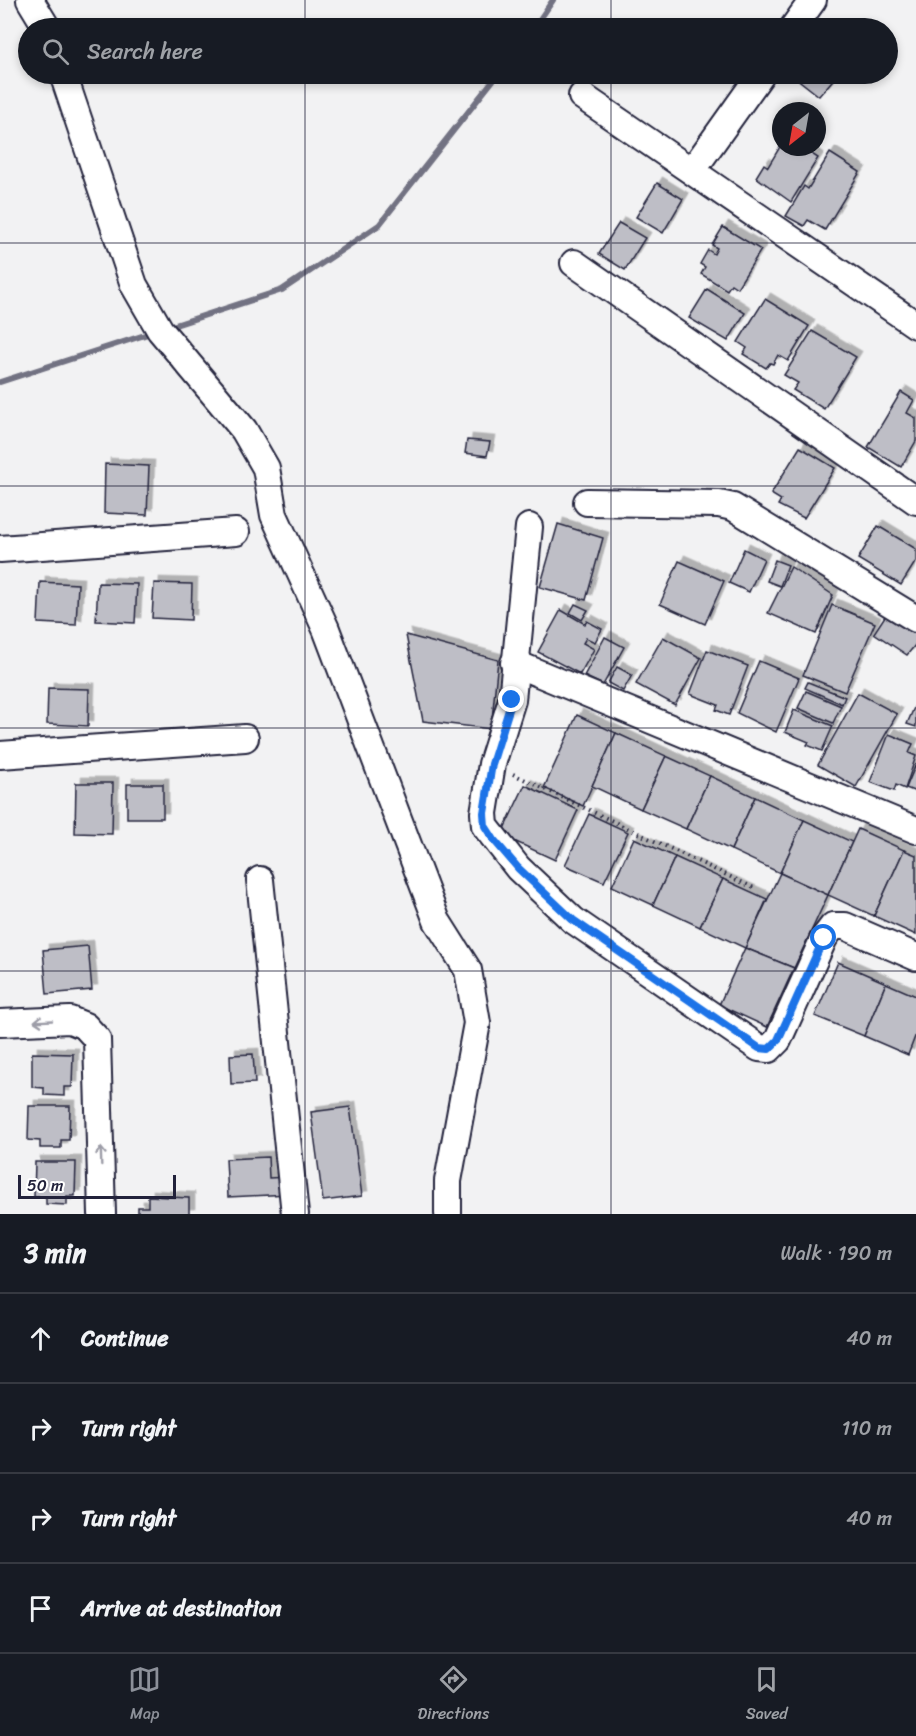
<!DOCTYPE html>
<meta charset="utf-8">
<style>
:root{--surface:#171b24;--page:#242831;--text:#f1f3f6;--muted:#9ea1a6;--line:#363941;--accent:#8c9099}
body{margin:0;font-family:Sriracha,sans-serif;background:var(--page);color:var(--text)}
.compass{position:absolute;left:772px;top:102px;width:54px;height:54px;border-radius:50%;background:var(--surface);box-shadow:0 3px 9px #0003;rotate:211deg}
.scale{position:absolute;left:18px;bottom:15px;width:158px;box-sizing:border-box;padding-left:6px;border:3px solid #22223b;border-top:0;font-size:16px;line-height:21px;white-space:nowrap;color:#22223b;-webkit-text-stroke:4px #fff;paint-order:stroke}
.stop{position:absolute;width:18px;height:18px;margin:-14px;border:4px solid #1a73e8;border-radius:50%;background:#fff}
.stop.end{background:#1a73e8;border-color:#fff;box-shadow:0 2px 6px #0008}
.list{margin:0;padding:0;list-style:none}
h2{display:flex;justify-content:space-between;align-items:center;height:78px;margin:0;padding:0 24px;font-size:26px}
h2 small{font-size:20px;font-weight:400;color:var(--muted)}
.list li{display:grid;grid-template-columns:39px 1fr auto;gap:18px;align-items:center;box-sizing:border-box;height:90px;padding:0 24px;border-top:2px solid var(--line)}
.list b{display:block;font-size:22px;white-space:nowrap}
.list em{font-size:20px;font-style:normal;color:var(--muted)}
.icon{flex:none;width:33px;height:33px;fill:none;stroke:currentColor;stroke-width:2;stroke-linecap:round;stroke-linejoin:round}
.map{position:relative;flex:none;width:916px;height:1214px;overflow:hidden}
.search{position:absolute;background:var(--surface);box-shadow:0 3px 9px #0003;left:18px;right:18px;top:18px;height:66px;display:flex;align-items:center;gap:15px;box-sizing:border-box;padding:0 21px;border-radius:33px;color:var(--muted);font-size:22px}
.sheet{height:438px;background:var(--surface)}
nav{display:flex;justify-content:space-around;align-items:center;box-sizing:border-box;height:84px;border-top:2px solid var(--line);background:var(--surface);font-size:16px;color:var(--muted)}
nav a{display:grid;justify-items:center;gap:3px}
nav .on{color:var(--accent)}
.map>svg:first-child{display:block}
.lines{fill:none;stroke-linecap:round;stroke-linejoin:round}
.stream{stroke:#727282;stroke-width:6}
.building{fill:#bebec6;stroke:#22223b;stroke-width:1.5;filter:url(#shadow)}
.street-casing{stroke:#22223b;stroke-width:30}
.path{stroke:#22223b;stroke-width:4;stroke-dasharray:1.5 4.5;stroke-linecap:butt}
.street{stroke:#fff;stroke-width:26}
.oneway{stroke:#9c9ca7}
.route{stroke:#1a73e8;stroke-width:8}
.grid{fill:none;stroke:#22223b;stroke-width:1.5;stroke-opacity:0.55}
</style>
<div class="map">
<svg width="916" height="1214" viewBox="0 0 916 1214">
<defs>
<filter id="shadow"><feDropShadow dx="5.5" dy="-5.5" stdDeviation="0" flood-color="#0004"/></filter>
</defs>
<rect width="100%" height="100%" fill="#f2f2f3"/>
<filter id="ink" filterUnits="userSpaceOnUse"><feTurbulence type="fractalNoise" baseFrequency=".0167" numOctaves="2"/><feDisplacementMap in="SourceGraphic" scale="12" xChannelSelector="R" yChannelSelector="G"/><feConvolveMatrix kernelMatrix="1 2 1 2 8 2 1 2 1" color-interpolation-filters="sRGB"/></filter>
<g filter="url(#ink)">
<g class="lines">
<g class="stream">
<path d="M534,28L553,0"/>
<path d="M166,328L282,290L379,225L498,74"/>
<path d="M0,382L154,332"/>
</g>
</g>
<g class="building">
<path d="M791,74H838L819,96Z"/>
<path d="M781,145L801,147L818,158L791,202L756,177L764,164L768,167Z"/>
<path d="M830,153L860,172L825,230L808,220L804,226L786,216L804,186L808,189Z"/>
<path d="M657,183L683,199L663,233L636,217Z"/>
<path d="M619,223L645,238L625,270L599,254Z"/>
<path d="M723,227L761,250L737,288L731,284L727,290L701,274L705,267L700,264L708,250L714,254L717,248L712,245Z"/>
<path d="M707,289L745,313L728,341L689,318Z"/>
<path d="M765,299L809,326L788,361L778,355L773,364L770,363L766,368L743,354L747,348L738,342Z"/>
<path d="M812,331L856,357L824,409L793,390L798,383L784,375Z"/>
<path d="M901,392L914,400L907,413L916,418V441L901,467L868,447Z"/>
<path d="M467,440L490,442L487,456L465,453Z"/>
<path d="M800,447L835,468L804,518L778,505L781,500L771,494Z"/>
<path d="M105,464L149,466L147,515L104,513Z"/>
<path d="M558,524L603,538L586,600L540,587Z"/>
<path d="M878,526L916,549V561L901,585L858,559Z"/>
<path d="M744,549L764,559L749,592L729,583Z"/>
<path d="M775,560L788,565L780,586L767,581Z"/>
<path d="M679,561L724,581L705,624L660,604Z"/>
<path d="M791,567L833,595L816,634L768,613Z"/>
<path d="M40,582L78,584L76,625L38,623Z"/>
<path d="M98,583L137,584L135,623L96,621Z"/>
<path d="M154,583L192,584L191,620L152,618Z"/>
<path d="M575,604L588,610L582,620L570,613Z"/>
<path d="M832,605L875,623L845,692L803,675Z"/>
<path d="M561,610L585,624L587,621L602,629L595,642L586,638L583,643L594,649L580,674L538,652Z"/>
<path d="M889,610L916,627V644L907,655L874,633Z"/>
<path d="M406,635L498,660L491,729L423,721Z"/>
<path d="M605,637L624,647L603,685L584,676Z"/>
<path d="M663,637L701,658L675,705L636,684Z"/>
<path d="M707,650L748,666L729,715L716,710L718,705L690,694Z"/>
<path d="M759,661L799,678L776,732L737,713Z"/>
<path d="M617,667L632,675L623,691L608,683Z"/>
<path d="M808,682L845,697L842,704L805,688Z"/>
<path d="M48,688L89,689L88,726L47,724Z"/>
<path d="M806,691L841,706L833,723L798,708Z"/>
<path d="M858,693L897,714L856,787L818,765Z"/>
<path d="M916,703V727L907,724Z"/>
<path d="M794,710L833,726L822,751L807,745L809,742L785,732Z"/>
<path d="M577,715L616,733L583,806L544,788Z"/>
<path d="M616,733L666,756L641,809L592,786Z"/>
<path d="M889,734L913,744L909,753L916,756L905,789L896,785L894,791L870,782Z"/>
<path d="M666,756L710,776L686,829L641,809Z"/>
<path d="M916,764V792L906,788Z"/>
<path d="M710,776L755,797L731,850L686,829Z"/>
<path d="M76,783H113L112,834L75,833Z"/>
<rect x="127" y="784" width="36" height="34"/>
<path d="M525,785L578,810L555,860L501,835Z"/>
<path d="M755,797L804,820L780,873L731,850Z"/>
<path d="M589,814L628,832L604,882L565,865Z"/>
<path d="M804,820L852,842L828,895L780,873Z"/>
<path d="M858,829L904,850L874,916L828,895Z"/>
<path d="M634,838L675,857L653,905L612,886Z"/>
<path d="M904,850L916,855V935L874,916Z"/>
<path d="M675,857L723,879L700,927L653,905Z"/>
<path d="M780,873L828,895L794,968L745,948Z"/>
<path d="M723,879L767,899L745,948L700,927Z"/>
<path d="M88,946L92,990L47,994L43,950Z"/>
<path d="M745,948L794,968L767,1027L719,1005Z"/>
<path d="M838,962L886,983L864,1036L815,1016Z"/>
<path d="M886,983L916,996V1034L908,1055L864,1036Z"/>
<path d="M32,1053L73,1054L72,1087H64V1096L44,1095V1088L32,1087Z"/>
<path d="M253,1054L255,1083L231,1084L230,1055Z"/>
<path d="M29,1106H70L69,1140H61V1148H40V1141L28,1140Z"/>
<path d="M350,1107L362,1196L323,1201L311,1112Z"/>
<path d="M268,1157L269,1178L288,1177L289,1194L228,1197L226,1159Z"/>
<path d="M35,1162H76L75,1196H67V1205L46,1204V1197H34Z"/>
<path d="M148,1196L189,1198V1214H138V1207H148Z"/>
</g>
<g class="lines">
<g class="street-casing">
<g id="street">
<path d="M30,0L47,28"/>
<path d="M793,28L813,0"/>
<path d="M63,74L134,285L160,330L244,430L266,468L274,515L326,629L437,921L468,970L477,1023L448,1181V1214"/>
<path d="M582,96L916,325"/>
<path d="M692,171L761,74"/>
<path d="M574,263L916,501"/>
<path d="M587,502L719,504L733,507L916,619"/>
<path d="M529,527L512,700L492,764L484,813L485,826L518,868L573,920L759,1048L769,1049L778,1040L824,938L833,926H845L916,957"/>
<path d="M0,549L236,532"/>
<path d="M514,663L916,830"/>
<path d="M0,755L245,738"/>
<path d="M260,880L295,1214"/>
<path d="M0,1023L70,1020L85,1026L97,1039L102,1214"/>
</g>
</g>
<path class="path" d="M513,774L754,888"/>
<use href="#street" class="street"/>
</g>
<defs><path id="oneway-shaft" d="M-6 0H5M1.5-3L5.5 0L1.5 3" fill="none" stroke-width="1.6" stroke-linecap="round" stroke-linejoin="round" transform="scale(1.5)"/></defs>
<g class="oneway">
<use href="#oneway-shaft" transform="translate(43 1021) rotate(177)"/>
<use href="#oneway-shaft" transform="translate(101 1156) rotate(-92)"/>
</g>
</g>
<g class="lines" filter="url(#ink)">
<path class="route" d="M512,700L492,764L484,813L485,826L494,840L518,868L573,920L759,1048L769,1049L778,1040L824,938"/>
</g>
<path class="grid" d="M305,0V28M611,0V28M305,74V1214M611,74V1214M0,243H916M0,486H916M0,728H916M0,971H916"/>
</svg>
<svg class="compass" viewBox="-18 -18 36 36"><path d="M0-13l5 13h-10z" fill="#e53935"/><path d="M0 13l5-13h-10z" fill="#9ea1a6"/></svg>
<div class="scale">50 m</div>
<div class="stop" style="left:824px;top:938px"></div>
<div class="stop end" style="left:512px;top:700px"></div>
<div class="search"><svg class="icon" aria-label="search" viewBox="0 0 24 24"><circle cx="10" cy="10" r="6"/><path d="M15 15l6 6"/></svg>Search here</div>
</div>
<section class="sheet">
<h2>3 min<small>Walk · 190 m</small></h2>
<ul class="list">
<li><svg class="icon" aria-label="ahead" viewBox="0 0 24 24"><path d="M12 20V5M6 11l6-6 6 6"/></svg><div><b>Continue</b></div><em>40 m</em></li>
<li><svg class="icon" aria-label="right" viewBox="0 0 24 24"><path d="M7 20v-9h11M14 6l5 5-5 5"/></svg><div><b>Turn right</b></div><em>110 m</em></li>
<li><svg class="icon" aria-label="right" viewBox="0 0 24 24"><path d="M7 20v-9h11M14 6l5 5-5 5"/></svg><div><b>Turn right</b></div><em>40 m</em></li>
<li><svg class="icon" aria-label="arrive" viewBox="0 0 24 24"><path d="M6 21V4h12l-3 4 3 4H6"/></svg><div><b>Arrive at destination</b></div></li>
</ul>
</section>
<nav>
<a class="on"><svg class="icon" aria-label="map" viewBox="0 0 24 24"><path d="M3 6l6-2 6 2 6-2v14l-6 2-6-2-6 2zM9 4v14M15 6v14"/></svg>Map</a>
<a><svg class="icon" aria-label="directions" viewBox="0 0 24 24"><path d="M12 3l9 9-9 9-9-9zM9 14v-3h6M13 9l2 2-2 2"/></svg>Directions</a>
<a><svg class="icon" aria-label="saved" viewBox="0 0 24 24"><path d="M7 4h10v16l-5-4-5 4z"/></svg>Saved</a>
</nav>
